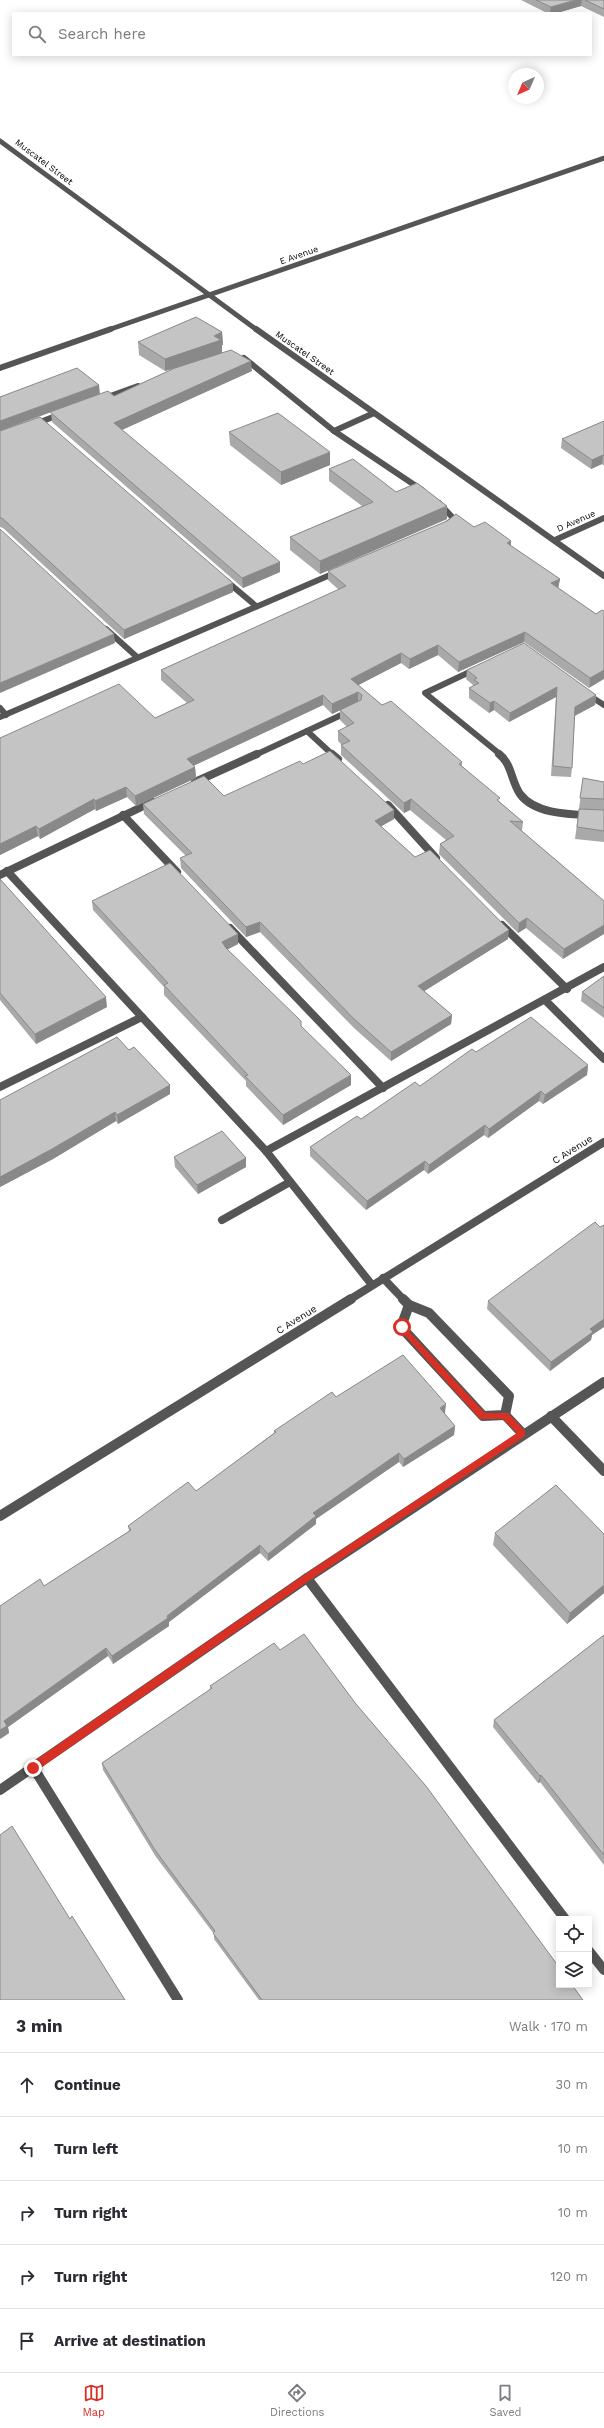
<!DOCTYPE html>
<meta charset="utf-8">
<style>
:root{--surface:#fff;--page:#f2f2f3;--text:#2b2b33;--muted:#7c7c81;--line:#e1e1e2;--accent:#d93025}
body{margin:0;font-family:"Work Sans",sans-serif;background:var(--page);color:var(--text)}
.controls{position:absolute;right:12px;bottom:12px;display:grid;overflow:hidden;border-radius:0px;box-shadow:0 2px 10px #0003}
.controls button{width:36px;height:36px;display:grid;place-items:center;padding:0;border:0;border-bottom:1px solid var(--line);background:var(--surface);color:var(--text);font:20px sans-serif}
.compass{position:absolute;left:508px;top:68px;width:36px;height:36px;border-radius:50%;background:var(--surface);box-shadow:0 2px 10px #0003;rotate:224deg}
.stop{position:absolute;width:12px;height:12px;margin:-9px;border:3px solid #d93025;border-radius:50%;background:#fff}
.stop.end{background:#d93025;border-color:#fff;box-shadow:0 1px 4px #0008}
.list{margin:0;padding:0;list-style:none}
h2{display:flex;justify-content:space-between;align-items:center;height:52px;margin:0;padding:0 16px;font-size:17px}
h2 small{font-size:13px;font-weight:400;color:var(--muted)}
.list li{display:grid;grid-template-columns:26px 1fr auto;gap:12px;align-items:center;box-sizing:border-box;height:64px;padding:0 16px;border-top:1px solid var(--line)}
.list b{display:block;font-size:15px;white-space:nowrap}
.list em{font-size:13px;font-style:normal;color:var(--muted)}
.icon{flex:none;width:22px;height:22px;fill:none;stroke:currentColor;stroke-width:2;stroke-linecap:round;stroke-linejoin:round}
.map{position:relative;flex:none;width:604px;height:2000px;overflow:hidden}
.search{position:absolute;background:var(--surface);box-shadow:0 2px 10px #0003;left:12px;right:12px;top:12px;height:44px;display:flex;align-items:center;gap:10px;box-sizing:border-box;padding:0 14px;border-radius:0px;color:var(--muted);font-size:15px}
.sheet{height:372px;background:var(--surface)}
nav{display:flex;justify-content:space-around;align-items:center;box-sizing:border-box;height:56px;border-top:1px solid var(--line);background:var(--surface);font-size:11px;color:var(--muted)}
nav a{display:grid;justify-items:center;gap:2px}
nav .on{color:var(--accent)}
.map>svg:first-child{display:block}
.lines{fill:none;stroke-linecap:round;stroke-linejoin:round}
.service-far1{stroke:#555;stroke-width:6}
.service{stroke:#555;stroke-width:8}
.minor-far3{stroke:#555;stroke-width:5}
.minor-far2{stroke:#555;stroke-width:6}
.minor-far1{stroke:#555;stroke-width:8}
.minor{stroke:#555;stroke-width:10}
.tertiary-far3{stroke:#555;stroke-width:5}
.tertiary-far2{stroke:#555;stroke-width:6}
.tertiary-far1{stroke:#555;stroke-width:8}
.tertiary{stroke:#555;stroke-width:10}
.wall{fill:#a9a9a9}
.shaded-wall{fill:#898989}
.building{fill:#c4c4c4;stroke:#898989}
.route{fill:#d93025}
.labels{text-anchor:middle;stroke-width:3.5;stroke-linejoin:round;paint-order:stroke}
.far-street-label{font-size:9px;fill:#000;stroke:#fff}
.street-label{font-size:10px;fill:#000;stroke:#fff}
</style>
<div class="map">
<svg width="604" height="2000" viewBox="0 0 604 2000">
<rect width="100%" height="100%" fill="#fff"/>
<g class="lines">
<g class="service-far1">
<path d="M244,358L334,431"/>
<path d="M102,399L138,386"/>
<path d="M374,413L334,431L422,490"/>
<path d="M35,424L61,414"/>
<path d="M439,503L454,519L447,524"/>
<path d="M224,579L256,606"/>
<path d="M106,629L137,657"/>
<path d="M476,669L425,693L501,755"/>
<path d="M587,694L604,705"/>
<path d="M0,708L6,715"/>
<path d="M0,717L337,572"/>
</g>
<g class="service">
<path d="M499,754C512,764 511,781 520,794C537,817 579,814 604,816"/>
<path d="M222,1220L290,1182"/>
</g>
<path class="minor-far3" d="M0,141L257,330"/>
<g class="minor-far2">
<path d="M256,329L604,576"/>
<path d="M555,540L604,518"/>
<path d="M255,755L307,731"/>
<path d="M333,755L307,731L350,711"/>
</g>
<g class="minor-far1">
<path d="M332,754L338,759"/>
<path d="M195,782L257,754"/>
<path d="M388,805L436,858"/>
<path d="M123,815L177,872"/>
<path d="M0,875L152,802"/>
<path d="M502,925L567,989"/>
<path d="M230,928L383,1088"/>
<path d="M546,1001L604,1059"/>
<path d="M142,1017L266,1151L372,1285"/>
<path d="M0,1087L142,1017L7,871"/>
<path d="M266,1151L604,967"/>
<path d="M383,1278L404,1300"/>
</g>
<g class="minor">
<path d="M403,1299L409,1305"/>
<path d="M409,1305L429,1313L509,1396L505,1415L483,1416L401,1327Z"/>
<path d="M505,1415L523,1434"/>
<path d="M551,1416L604,1471"/>
<path d="M307,1578L565,1919"/>
<path d="M33,1767L178,2000"/>
<path d="M0,1790L307,1578L604,1382"/>
<path d="M589,1951L604,1970"/>
</g>
<path class="tertiary-far3" d="M108,330L604,158"/>
<path class="tertiary-far2" d="M0,368L111,329"/>
<path class="tertiary-far1" d="M349,1300L604,1142"/>
<path class="tertiary" d="M0,1516L351,1299"/>
</g>
<g class="wall">
<path d="M521,0H604V17L581,6L557,13H547Z"/>
<path d="M222,332L223,345H222V353L252,371L122,430L280,572L243,588L52,422L51,412L0,431L100,394L114,396L173,369L165,371L139,355L138,342Z"/>
<path d="M604,421V466L602,464L591,469L561,448L562,439Z"/>
<path d="M0,431L233,592L124,639L3,528L0,527Z"/>
<path d="M229,432L330,465L281,485L230,445Z"/>
<path d="M329,469L396,492L447,506V519L320,574L290,550V537L362,506L329,481Z"/>
<path d="M474,527L511,541V546L560,579L558,588L596,614L602,610L589,688L524,642L458,672L438,655L409,669L401,663L358,685L382,705L462,762V766L500,802L523,822L522,831L604,901L563,959L526,928L518,933L439,854L440,844L446,840L410,810L404,813L341,755V745H342L338,741V731L347,727L340,720V710L345,708L332,714L323,705L193,766L195,767L196,778L136,806L127,797L96,811L95,809L40,839L38,836L0,855V738L155,718L187,703L161,680V670L339,590L328,580V571Z"/>
<path d="M467,670L596,695L595,705L575,716L572,768L571,777L551,776L556,697L509,722L494,710L489,713L469,698V688L473,686V685L466,679Z"/>
<path d="M303,764L394,810V819L381,826L415,857L508,939L424,991L452,1015L451,1024L391,1061L354,1028L260,932L246,937L181,868L180,858L186,856L144,814L143,804L224,796Z"/>
<path d="M583,778L604,782V842L575,839Z"/>
<path d="M0,879L107,1007L36,1044L0,1000Z"/>
<path d="M92,901L238,934V944L227,949L301,1026L351,1085L283,1125L246,1086V1081L164,995V987L93,910Z"/>
<path d="M604,976V1018L581,1001L582,992Z"/>
<path d="M129,1050L170,1085V1094L118,1124L116,1121L53,1159L0,1187V1100Z"/>
<path d="M476,1052L588,1065L587,1075L543,1104L539,1101L488,1138L484,1135L428,1174L424,1170L366,1210L310,1156V1147L420,1086Z"/>
<path d="M174,1157L246,1158V1167L198,1194L175,1167Z"/>
<path d="M604,1225V1327L592,1335L591,1340L550,1371L487,1309L488,1301Z"/>
<path d="M336,1397L445,1413H444L455,1426L454,1435L403,1467L399,1462L316,1519V1524L268,1561L260,1553L169,1622V1626L113,1664L108,1656L8,1727L9,1733L0,1739L44,1586L129,1531L128,1526L196,1491L274,1433V1431Z"/>
<path d="M495,1533L604,1534V1593L567,1624L493,1545Z"/>
<path d="M604,1635V1865L540,1782L538,1783L493,1727L494,1720Z"/>
<path d="M280,1650L356,1704L583,2000H259L214,1939V1934L156,1857L103,1770L102,1763L210,1690V1686Z"/>
</g>
<g class="shaded-wall">
<path d="M576,0H582L581,6L557,13H550L551,7Z"/>
<path d="M222,332L223,345H222V353L165,371V359Z"/>
<path d="M251,361L252,371L115,433L114,423Z"/>
<path d="M99,385L100,394L0,431V421Z"/>
<path d="M330,452V465L281,485V472Z"/>
<path d="M603,455L602,464L591,469L592,460Z"/>
<path d="M447,506V519L320,574V561Z"/>
<path d="M511,541V551L507,543Z"/>
<path d="M280,562V572L243,588L242,578Z"/>
<path d="M560,579L558,589L551,583Z"/>
<path d="M233,583V592L124,639V630Z"/>
<path d="M525,632L524,642L458,672L459,662Z"/>
<path d="M114,634L115,643L0,693V683Z"/>
<path d="M438,645V655L409,669L410,659Z"/>
<path d="M401,653V663L351,689V679Z"/>
<path d="M604,670V679L589,688L590,678Z"/>
<path d="M557,687L556,697L509,722L510,713Z"/>
<path d="M358,692V702L332,714V704Z"/>
<path d="M323,695V705L193,766L187,759L193,756Z"/>
<path d="M596,695L595,705L574,716L575,707Z"/>
<path d="M494,701V710L489,713L490,703Z"/>
<path d="M195,767L196,778L136,806L135,796Z"/>
<path d="M126,787L127,797L96,811L95,801Z"/>
<path d="M94,799L95,809L40,839L39,829Z"/>
<path d="M411,799L410,810L404,813V803Z"/>
<path d="M394,810V819L375,830V821Z"/>
<path d="M36,826L38,836L0,855V844Z"/>
<path d="M527,918L526,928L518,933L519,923Z"/>
<path d="M260,922V932L246,937V927Z"/>
<path d="M604,925V934L563,959L564,949Z"/>
<path d="M509,930L508,939L418,995V986Z"/>
<path d="M238,934V944L223,952L222,942Z"/>
<path d="M106,997L107,1007L36,1044L35,1034Z"/>
<path d="M452,1015L451,1024L391,1061V1052Z"/>
<path d="M588,1065L587,1075L543,1104L545,1095Z"/>
<path d="M351,1075V1085L283,1125V1115Z"/>
<path d="M170,1085V1094L118,1124L117,1115Z"/>
<path d="M541,1091L539,1101L488,1138L489,1129Z"/>
<path d="M115,1112L116,1121L53,1159L0,1187V1177Z"/>
<path d="M485,1125L484,1135L428,1174L429,1165Z"/>
<path d="M246,1158V1167L198,1194L197,1185Z"/>
<path d="M425,1161L424,1170L366,1210L367,1201Z"/>
<path d="M604,1319V1327L592,1335L591,1340L550,1371L551,1362L590,1329Z"/>
<path d="M446,1404L445,1413L439,1417L440,1408Z"/>
<path d="M455,1426L454,1435L403,1467L404,1459Z"/>
<path d="M399,1453V1462L316,1519V1524L268,1561V1554L313,1513Z"/>
<path d="M260,1545V1553L169,1622V1626L113,1664L112,1656L167,1616Z"/>
<path d="M604,1585V1593L567,1624L570,1613Z"/>
<path d="M106,1648L108,1656L8,1727L9,1733L0,1739V1730L4,1721Z"/>
<path d="M541,1775L540,1782L538,1783L540,1776Z"/>
</g>
<g class="building">
<path d="M536,0H576L551,7Z"/>
<path d="M585,0H604V9Z"/>
<path d="M196,317L222,332L214,336L221,340L165,359L138,342Z"/>
<path d="M231,350L251,361L114,423L280,562L242,578L50,412L108,391L114,396L175,368Z"/>
<path d="M77,368L99,385L0,421V397Z"/>
<path d="M278,413L330,452L281,472L229,432Z"/>
<path d="M40,417L233,583L124,630L2,518H0V431Z"/>
<path d="M604,421V456L603,455L592,460L562,439Z"/>
<path d="M353,459L396,492L417,483L447,506L320,561L290,537L373,502L329,469Z"/>
<path d="M456,514L474,527L485,522L511,541L507,543L560,579L551,583L596,614L602,610L604,611V670L590,678L525,632L459,662L438,645L410,659L401,653L351,679L382,705L391,701L462,762L459,764L500,798L497,800L523,822L510,821L604,901V925L564,949L527,918L519,923L440,844L454,836L411,799L404,803L341,745L350,741L338,731L354,723L340,710L361,700L362,695L358,692L332,704L323,695L193,756L187,759L195,767L135,796L126,787L95,801L94,799L39,829L36,826L0,844V738L119,684L155,718L194,700L161,670L346,586L328,571L447,521Z"/>
<path d="M0,529L114,634L0,683Z"/>
<path d="M524,643L596,695L575,707L572,768L553,766L557,687L510,713L494,701L490,703L469,688L479,683L474,680L477,678L467,670Z"/>
<path d="M330,751L394,810L375,821L415,857L430,850L509,930L418,986L452,1015L391,1052L354,1019L260,922L246,927L180,858L192,853L143,804L204,776L224,796L300,761L303,764Z"/>
<path d="M583,778L604,782V799L580,798Z"/>
<path d="M579,809L604,810V831L577,827Z"/>
<path d="M170,863L238,934L222,942L226,948L301,1021V1026L351,1075L283,1115L245,1076L248,1075L164,985L168,983L92,901Z"/>
<path d="M0,879L106,997L35,1034L0,993Z"/>
<path d="M604,976V1008L582,992Z"/>
<path d="M531,1017L588,1065L545,1095L541,1091L489,1129L485,1125L429,1165L425,1161L367,1201L310,1147L357,1116L361,1119L415,1082L420,1086L472,1049L476,1052Z"/>
<path d="M117,1037L129,1050L134,1047L170,1085L117,1115L115,1112L52,1149L0,1177V1100Z"/>
<path d="M222,1131L246,1158L197,1185L174,1157Z"/>
<path d="M595,1222L600,1227L604,1225V1319L590,1329L593,1332L551,1362L488,1301Z"/>
<path d="M403,1355L446,1404L440,1408L455,1426L404,1459L399,1453L313,1513L316,1516L268,1554L260,1545L167,1616L168,1618L112,1656L106,1648L4,1721L7,1726L0,1730V1606L40,1579L44,1586L131,1530L128,1526L188,1482L196,1491L276,1432L274,1431L332,1392L336,1397Z"/>
<path d="M556,1485L604,1534V1585L570,1613L495,1533Z"/>
<path d="M304,1634L356,1704L426,1786L559,1967V1985H572L583,2000H262L213,1933L215,1931L155,1850L102,1763L212,1688L210,1686L274,1643L280,1650Z"/>
<path d="M604,1635V1855L541,1775L540,1776L494,1720Z"/>
<path d="M12,1826L70,1919L72,1916L125,2000H0V1835Z"/>
</g>
<path class="route" d="M402,1324L485,1413H508L525,1431V1436L310,1580L36,1771H30V1764L304,1575L517,1433L503,1419H480L399,1329L398,1327Z"/>
<g class="labels">
<g class="far-street-label">
<text transform="translate(44 162) rotate(37)" y="3">Muscatel Street</text>
<text transform="translate(299 255) rotate(-19)" y="3">E Avenue</text>
<text transform="translate(305 353) rotate(35)" y="3">Muscatel Street</text>
<text transform="translate(576 521) rotate(-24)" y="3">D Avenue</text>
</g>
<g class="street-label">
<text transform="translate(572 1149) rotate(-32)" y="4">C Avenue</text>
<text transform="translate(296 1319) rotate(-32)" y="4">C Avenue</text>
</g>
</g>
</svg>
<div class="controls">
<button><svg class="icon" aria-label="locate" viewBox="0 0 24 24"><circle cx="12" cy="12" r="6"/><path d="M12 2v4M12 18v4M2 12h4M18 12h4"/></svg></button>
<button><svg class="icon" aria-label="layers" viewBox="0 0 24 24"><path d="M12 4l9 5-9 5-9-5zM3 14l9 5 9-5"/></svg></button>
</div>
<svg class="compass" viewBox="-18 -18 36 36"><path d="M0-13l5 13h-10z" fill="#e53935"/><path d="M0 13l5-13h-10z" fill="#7c7c81"/></svg>
<div class="stop" style="left:402px;top:1327px"></div>
<div class="stop end" style="left:33px;top:1768px"></div>
<div class="search"><svg class="icon" aria-label="search" viewBox="0 0 24 24"><circle cx="10" cy="10" r="6"/><path d="M15 15l6 6"/></svg>Search here</div>
</div>
<section class="sheet">
<h2>3 min<small>Walk · 170 m</small></h2>
<ul class="list">
<li><svg class="icon" aria-label="ahead" viewBox="0 0 24 24"><path d="M12 20V5M6 11l6-6 6 6"/></svg><div><b>Continue</b></div><em>30 m</em></li>
<li><svg class="icon" aria-label="left" viewBox="0 0 24 24"><path d="M17 20v-9H6M10 6l-5 5 5 5"/></svg><div><b>Turn left</b></div><em>10 m</em></li>
<li><svg class="icon" aria-label="right" viewBox="0 0 24 24"><path d="M7 20v-9h11M14 6l5 5-5 5"/></svg><div><b>Turn right</b></div><em>10 m</em></li>
<li><svg class="icon" aria-label="right" viewBox="0 0 24 24"><path d="M7 20v-9h11M14 6l5 5-5 5"/></svg><div><b>Turn right</b></div><em>120 m</em></li>
<li><svg class="icon" aria-label="arrive" viewBox="0 0 24 24"><path d="M6 21V4h12l-3 4 3 4H6"/></svg><div><b>Arrive at destination</b></div></li>
</ul>
</section>
<nav>
<a class="on"><svg class="icon" aria-label="map" viewBox="0 0 24 24"><path d="M3 6l6-2 6 2 6-2v14l-6 2-6-2-6 2zM9 4v14M15 6v14"/></svg>Map</a>
<a><svg class="icon" aria-label="directions" viewBox="0 0 24 24"><path d="M12 3l9 9-9 9-9-9zM9 14v-3h6M13 9l2 2-2 2"/></svg>Directions</a>
<a><svg class="icon" aria-label="saved" viewBox="0 0 24 24"><path d="M7 4h10v16l-5-4-5 4z"/></svg>Saved</a>
</nav>
